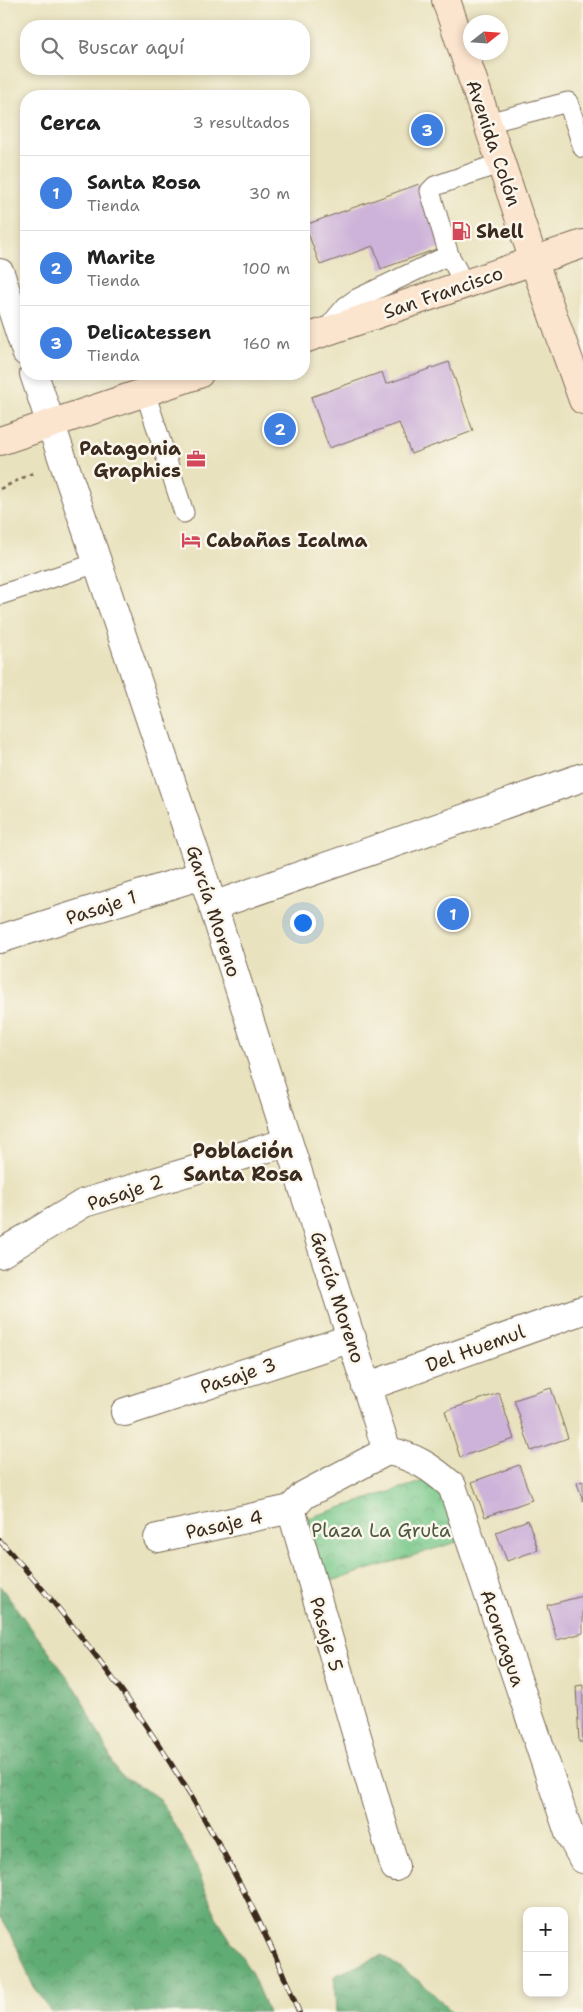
<!DOCTYPE html>
<html lang="es">
<meta charset="utf-8">
<style>
:root{--surface:#fff;--page:#f2f2f2;--text:#222;--muted:#767676;--line:#e0e0e0;--accent:#111827}
body{margin:0;font-family:"Shantell Sans",sans-serif;background:var(--page);color:var(--text)}
.controls{position:absolute;right:15px;bottom:15px;display:grid;overflow:hidden;border-radius:10px;box-shadow:0 2px 8px #0003}
.controls button{width:45px;height:45px;display:grid;place-items:center;padding:0;border:0;border-bottom:1px solid var(--line);background:var(--surface);color:var(--text);font:25px sans-serif}
.compass{position:absolute;left:463px;top:15px;width:45px;height:45px;border-radius:50%;background:var(--surface);box-shadow:0 2px 8px #0003;rotate:73deg}
.you{position:absolute;left:302px;top:922px;width:18px;height:18px;margin:-12px;border:4px solid #fff;border-radius:50%;background:#1a73e8;box-shadow:0 0 0 8px #1a73e833}
.badge{display:grid;place-items:center;width:32px;height:32px;border-radius:50%;background:var(--accent);color:#fff;font-size:16px;font-weight:700}
.pin{position:absolute;translate:-50% -50%;border:2px solid #fff;box-shadow:0 1px 5px #0006}
.list{margin:0;padding:0;list-style:none}
h2{display:flex;justify-content:space-between;align-items:center;height:65px;margin:0;padding:0 20px;font-size:21px}
h2 small{font-size:16px;font-weight:400;color:var(--muted)}
.list li{display:grid;grid-template-columns:32px 1fr auto;gap:15px;align-items:center;box-sizing:border-box;height:75px;padding:0 20px;border-top:1px solid var(--line)}
.list b{display:block;font-size:19px;white-space:nowrap}
.list p{margin:0;font-size:16px;white-space:nowrap;color:var(--muted)}
.list em{font-size:16px;font-style:normal;color:var(--muted)}
.icon{flex:none;width:28px;height:28px;fill:none;stroke:currentColor;stroke-width:2;stroke-linecap:round;stroke-linejoin:round}
.map{position:relative;flex:none;width:583px;height:2012px;overflow:hidden}
.search{position:absolute;background:var(--surface);box-shadow:0 2px 8px #0003;left:20px;top:20px;width:290px;height:55px;display:flex;align-items:center;gap:12px;box-sizing:border-box;padding:0 18px;border-radius:20px;color:var(--muted);font-size:19px}
.panel{position:absolute;background:var(--surface);box-shadow:0 2px 8px #0003;left:20px;top:90px;width:290px;height:290px;border-radius:20px}
.map>svg:first-child{display:block}
.forest{fill:url(#forest-crowns);stroke:#4e6b4a}
.park{fill:url(#park-crowns);stroke:#597954}
.building{fill:#cdb2d9}
.lines{fill:none;stroke-linecap:round;stroke-linejoin:round}
.lane-casing{stroke:#786a56;stroke-width:21}
.street-casing{stroke:#786a56;stroke-width:30}
.secondary-casing{stroke:#786a56;stroke-width:30}
.path{stroke:#786a56;stroke-width:3;stroke-dasharray:4 4;stroke-linecap:butt}
.lane{stroke:#fff;stroke-width:19}
.street{stroke:#fff;stroke-width:28}
.secondary{stroke:#fce5cf;stroke-width:28}
.rail-casing{stroke:#3b2a1e;stroke-width:5.5}
.rail{stroke:#fbf7ec;stroke-width:4;stroke-dasharray:11;stroke-linecap:butt}
.labels{text-anchor:middle;stroke-width:5;stroke-linejoin:round;paint-order:stroke}
.street-label{font-size:19px;fill:#3b2a1e;stroke:#fbf7ec}
.poi-label{font-size:19px;font-weight:bold;fill:#3b2a1e;stroke:#fbf7ec;text-anchor:start}
.park-label{font-size:19px;fill:#4d593e;stroke:#fbf7ec}
.neighbourhood-label{font-size:20px;font-weight:bold;fill:#3b2a1e;stroke:#fbf7ec}
</style>
<div class="map">
<svg width="583" height="2012" viewBox="0 0 583 2012">
<defs>
<pattern id="forest-crowns" width="20" height="18" patternUnits="userSpaceOnUse" patternTransform="scale(1.25)"><rect width="20" height="18" fill="#61ac75"/><path d="M2 6a3 3 0 1 1 6 0M12 15a3 3 0 1 1 6 0" fill="none" stroke="#518c5f"/></pattern>
<pattern id="park-crowns" width="20" height="18" patternUnits="userSpaceOnUse" patternTransform="scale(1.25)"><rect width="20" height="18" fill="#77c889"/><path d="M2 6a3 3 0 1 1 6 0M12 15a3 3 0 1 1 6 0" fill="none" stroke="#63a36f"/></pattern>
</defs>
<rect width="100%" height="100%" fill="#fbf7ec"/>
<filter id="ink" filterUnits="userSpaceOnUse"><feTurbulence type="fractalNoise" baseFrequency=".02" numOctaves="2"/><feDisplacementMap in="SourceGraphic" scale="10" xChannelSelector="R" yChannelSelector="G"/><feConvolveMatrix kernelMatrix="1 2 1 2 8 2 1 2 1" color-interpolation-filters="sRGB"/></filter>
<filter id="wash" filterUnits="userSpaceOnUse"><feTurbulence type="fractalNoise" baseFrequency=".0096" numOctaves="4" result="noise"/><feDisplacementMap in="SourceGraphic" scale="20" xChannelSelector="R" yChannelSelector="G"/><feGaussianBlur stdDeviation="1.12" result="paint"/><feColorMatrix in="noise" values="0 0 0 0 0 0 0 0 0 0 0 0 0 0 0 0 0 1.4 0 .05"/><feComposite in="paint" operator="in"/></filter>
<g filter="url(#wash)">
<rect width="100%" height="100%" fill="#e9e2be"/>
<g class="forest">
<path d="M0,1586L77,1690L118,1773L159,1798L193,1858L217,1919L251,1972L268,2012H51L31,1982L14,1940L0,1916Z"/>
<path d="M382,1955L423,1984L452,2012H336L334,1976Z"/>
</g>
<path class="park" d="M440,1476L460,1541L322,1584L302,1520Z"/>
<g id="blocks">
<g class="building">
<path d="M419,184L442,247L381,269L373,246L320,265L305,225Z"/>
<path d="M449,362L473,431L411,454L399,423L329,448L311,397L382,372L386,384Z"/>
<path d="M551,1388L568,1438L531,1451L514,1400Z"/>
<path d="M499,1393L514,1439L460,1457L445,1411Z"/>
<path d="M519,1465L532,1500L485,1517L472,1482Z"/>
<path d="M583,1481V1501L577,1483Z"/>
<path d="M528,1520L538,1550L507,1561L496,1532Z"/>
<path d="M583,1596V1633L557,1640L547,1605Z"/>
<path d="M583,1685V1742H579L576,1686Z"/>
</g>
</g>
</g>
<g filter="url(#ink)">
<use href="#blocks" fill-opacity="0" stroke="#786a56" stroke-width="1"/>
<g class="lines">
<g class="lane-casing">
<g id="lane">
<path d="M487,123L568,102L583,148"/>
<path d="M465,285L449,255L430,191L435,186L501,163"/>
<path d="M324,332L346,306L356,299L449,255"/>
<path d="M145,392L184,513"/>
<path d="M0,595L97,563"/>
</g>
</g>
<g class="street-casing">
<g id="street">
<path d="M0,273L26,352"/>
<path d="M34,374L213,906L387,1451"/>
<path d="M213,906L583,777"/>
<path d="M0,939L202,875"/>
<path d="M0,1254L84,1203L288,1142"/>
<path d="M366,1387L583,1310"/>
<path d="M125,1412L352,1338"/>
<path d="M387,1451L304,1495L291,1509L395,1867"/>
<path d="M387,1451C414,1456 432,1468 452,1486L569,1833L583,1859"/>
<path d="M158,1538L291,1509"/>
</g>
</g>
<g class="secondary-casing">
<g id="secondary">
<path d="M446,0L541,282L583,400"/>
<path d="M304,339L583,244"/>
<path d="M0,441L199,374"/>
</g>
</g>
<path class="path" d="M0,489L35,472"/>
<use href="#lane" class="lane"/>
<use href="#street" class="street"/>
<use href="#secondary" class="secondary"/>
<g class="rail-casing">
<path id="rail" d="M0,1541C127,1680 228,1837 299,2012"/>
</g>
<use href="#rail" class="rail"/>
</g>
</g>
<defs>
<g id="fuel-bare" transform="scale(1.5)"><path d="M-5.5-6h7V0h2V4h1.3V-2.5L3-4.5l.8-.8L6-3V5H2.5V1h-1V6h-7ZM-4.2-4.7v3.2H.2V-4.7Z" fill="#d1495b" stroke="#fbf7ec" stroke-width="2.5" paint-order="stroke"/></g>
<g id="office-bare" transform="scale(1.5)"><path d="M-6-3h4V-5.5h4V-3h4V5H-6ZM-1-4.5V-3h2v-1.5ZM-6 0V1H6V0Z" fill="#d1495b" stroke="#fbf7ec" stroke-width="2.5" paint-order="stroke"/></g>
<g id="hotel-bare" transform="scale(1.5)"><path d="M-6-4.5h1.5V1H6V5H4.5V3h-9V5H-6ZM-4 0a1.8 1.8 0 1 1 3.6 0ZM.5 0V-2.5h3Q6-2.5 6 0Z" fill="#d1495b" stroke="#fbf7ec" stroke-width="2.5" paint-order="stroke"/></g>
</defs>
<g fill-rule="evenodd">
<use href="#fuel-bare" x="461" y="231"/>
<use href="#office-bare" x="196" y="459"/>
<use href="#hotel-bare" x="191" y="540"/>
</g>
<g class="labels">
<g class="street-label">
<text transform="translate(494 143) rotate(71)" y="7">Avenida Colón</text>
<text transform="translate(443 292) rotate(-19)" y="7">San Francisco</text>
<text transform="translate(101 907) rotate(-18)" y="7">Pasaje 1</text>
<text transform="translate(214 911) rotate(72)" y="7">García Moreno</text>
<text transform="translate(125 1192) rotate(-18)" y="7">Pasaje 2</text>
<text transform="translate(338 1297) rotate(72)" y="7">García Moreno</text>
<text transform="translate(475 1348) rotate(-20)" y="7">Del Huemul</text>
<text transform="translate(238 1375) rotate(-18)" y="7">Pasaje 3</text>
<text transform="translate(224 1524) rotate(-12)" y="7">Pasaje 4</text>
<text transform="translate(327 1634) rotate(74)" y="7">Pasaje 5</text>
<text transform="translate(503 1638) rotate(71)" y="7">Aconcagua</text>
</g>
<g class="poi-label">
<text x="476" y="238">Shell</text>
<text x="181" y="455" text-anchor="end">Patagonia<tspan x="181" dy="22">Graphics</tspan></text>
<text x="206" y="547">Cabañas Icalma</text>
</g>
<g class="park-label">
<text x="381" y="1537">Plaza La Gruta</text>
</g>
<g class="neighbourhood-label">
<text x="243" y="1158">Población<tspan x="243" dy="23">Santa Rosa</tspan></text>
</g>
</g>
</svg>
<div class="controls">
<button>+</button>
<button>−</button>
</div>
<svg class="compass" viewBox="-18 -18 36 36"><path d="M0-13l5 13h-10z" fill="#e53935"/><path d="M0 13l5-13h-10z" fill="#767676"/></svg>
<div class="you"></div>
<div class="pin badge" style="left:453px;top:914px;background:#3f7fe0">1</div>
<div class="pin badge" style="left:280px;top:429px;background:#3f7fe0">2</div>
<div class="pin badge" style="left:427px;top:130px;background:#3f7fe0">3</div>
<div class="search"><svg class="icon" aria-label="search" viewBox="0 0 24 24"><circle cx="10" cy="10" r="6"/><path d="M15 15l6 6"/></svg>Buscar aquí</div>
<section class="panel">
<h2>Cerca<small>3 resultados</small></h2>
<ul class="list">
<li><span class="badge" style="background:#3f7fe0">1</span><div><b>Santa Rosa</b><p>Tienda</p></div><em>30 m</em></li>
<li><span class="badge" style="background:#3f7fe0">2</span><div><b>Marite</b><p>Tienda</p></div><em>100 m</em></li>
<li><span class="badge" style="background:#3f7fe0">3</span><div><b>Delicatessen</b><p>Tienda</p></div><em>160 m</em></li>
</ul>
</section>
</div>
